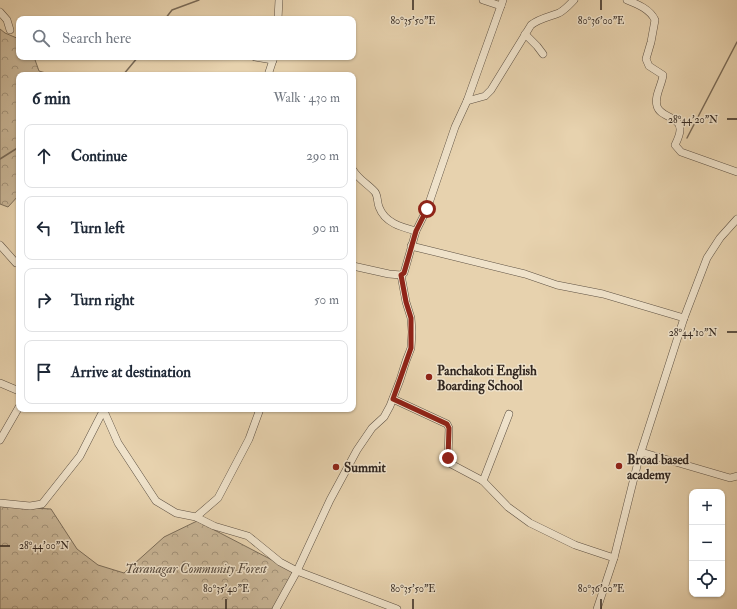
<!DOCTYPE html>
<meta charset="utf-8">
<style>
:root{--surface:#fff;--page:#f6f6f7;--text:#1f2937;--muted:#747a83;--line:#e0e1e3}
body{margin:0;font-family:"IM FELL Double Pica",serif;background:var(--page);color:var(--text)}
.controls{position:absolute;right:12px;bottom:12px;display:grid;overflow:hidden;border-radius:8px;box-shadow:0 1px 3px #0004}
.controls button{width:36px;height:36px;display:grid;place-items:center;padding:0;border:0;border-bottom:1px solid var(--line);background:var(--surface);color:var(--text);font:20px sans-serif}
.stop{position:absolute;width:12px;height:12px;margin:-9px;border:3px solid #8f2418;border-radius:50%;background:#fff}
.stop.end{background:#8f2418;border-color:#fff;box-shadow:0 1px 4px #0008}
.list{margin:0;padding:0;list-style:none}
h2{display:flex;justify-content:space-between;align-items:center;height:52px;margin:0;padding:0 16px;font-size:17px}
h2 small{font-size:13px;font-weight:400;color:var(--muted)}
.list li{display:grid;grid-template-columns:26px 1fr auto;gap:12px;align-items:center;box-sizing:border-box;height:64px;margin:0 8px 8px;padding:0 8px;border:1px solid var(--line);border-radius:8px}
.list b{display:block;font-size:15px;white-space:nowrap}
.list em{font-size:13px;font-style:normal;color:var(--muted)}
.icon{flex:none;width:22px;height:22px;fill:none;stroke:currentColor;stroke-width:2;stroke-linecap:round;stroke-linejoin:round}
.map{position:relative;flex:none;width:737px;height:609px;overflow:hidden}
.search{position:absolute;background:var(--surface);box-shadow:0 1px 3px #0004;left:16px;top:16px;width:340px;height:44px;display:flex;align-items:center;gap:10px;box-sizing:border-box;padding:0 14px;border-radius:8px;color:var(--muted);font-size:15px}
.panel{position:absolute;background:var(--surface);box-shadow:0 1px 3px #0004;left:16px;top:72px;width:340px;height:340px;border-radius:8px}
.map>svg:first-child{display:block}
.forest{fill:url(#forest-crowns);stroke:#7c6e5a}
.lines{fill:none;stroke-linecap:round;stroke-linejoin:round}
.stream{stroke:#796a57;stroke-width:1.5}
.minor-casing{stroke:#5e5143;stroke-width:8}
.minor{stroke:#efe2ca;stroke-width:7}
.route{stroke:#8f2418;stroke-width:5}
.ticks{fill:none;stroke:#31261f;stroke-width:1.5}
.poi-dot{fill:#8f2418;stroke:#efe2ca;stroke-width:1.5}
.labels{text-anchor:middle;stroke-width:3;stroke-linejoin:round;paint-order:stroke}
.poi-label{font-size:13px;font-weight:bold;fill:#31261f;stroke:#efe2ca;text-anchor:start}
.park-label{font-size:13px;font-style:italic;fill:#574a3d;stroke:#efe2ca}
.ticks-label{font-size:10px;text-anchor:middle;fill:#31261f;stroke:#efe2ca;stroke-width:3;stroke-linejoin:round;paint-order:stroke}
</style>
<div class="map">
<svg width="737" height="609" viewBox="0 0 737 609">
<defs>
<pattern id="forest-crowns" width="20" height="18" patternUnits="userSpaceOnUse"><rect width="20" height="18" fill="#c8b596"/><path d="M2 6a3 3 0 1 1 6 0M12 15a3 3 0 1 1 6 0" fill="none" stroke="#a3937a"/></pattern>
</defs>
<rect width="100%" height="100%" fill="#e7d2ae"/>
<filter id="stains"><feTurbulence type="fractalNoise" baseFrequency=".005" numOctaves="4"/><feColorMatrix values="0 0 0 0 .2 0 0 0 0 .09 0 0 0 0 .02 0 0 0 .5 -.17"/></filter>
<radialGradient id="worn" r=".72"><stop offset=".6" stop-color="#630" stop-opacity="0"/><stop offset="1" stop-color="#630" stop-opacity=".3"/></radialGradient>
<g class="forest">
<path d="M0,29L5,33L19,39V57H34L39,71L53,75H19V195L8,207L0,204Z"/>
<path d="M0,506L51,509L77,549L98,565L124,573L164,537L197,521L297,573L278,609H0Z"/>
</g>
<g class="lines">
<g class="stream">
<path d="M165,19L172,10L199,0"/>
<path d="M123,75L138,57"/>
<path d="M687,138L737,42"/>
<path d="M0,159L19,147"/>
</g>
<g class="minor-casing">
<g id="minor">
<path d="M483,0L501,6"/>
<path d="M627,0C637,4 650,9 655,20L651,42L646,59L649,66L663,75C662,85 654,96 657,106C660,118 681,116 680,130C680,135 677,141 675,145L681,152L737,172"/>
<path d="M0,12L7,20L10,30"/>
<path d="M278,19L279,0"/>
<path d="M525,34L537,46L543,54"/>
<path d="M255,57L273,60"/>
<path d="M268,75L274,57"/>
<path d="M467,101L485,96L491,90L531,25C540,18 549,17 559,13C565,10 569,5 574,0"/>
<path d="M353,170C359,180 368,184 375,192C378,196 377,202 379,207C385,223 401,227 416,231"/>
<path d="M0,245L16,263L19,264"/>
<path d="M411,246L525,274L557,285L603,294L684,318"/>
<path d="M353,266L389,274L401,275"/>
<path d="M0,383L19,391"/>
<path d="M393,399L447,424L449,428L448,458L451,464L483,481L508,507L530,523L575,545L614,558"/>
<path d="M103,409L118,443L156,501L176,513L196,517L214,526L248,536L280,562L297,571L397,609"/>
<path d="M0,440L19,407"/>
<path d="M641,452L730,478L737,476"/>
<path d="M483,481L509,414"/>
<path d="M0,503L30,506L42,504L80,456L103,411"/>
<path d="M196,517L218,498L249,439L260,409"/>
<path d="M276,609L297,571L330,500L357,450L372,428L384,417L390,406L400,380L406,361L411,348L412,332L411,318L406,302L401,275L404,273L416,231L427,209L455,127L467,101L503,0"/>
<path d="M597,609L614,558L639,458L684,318L707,258L720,238L737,219"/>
</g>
</g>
<use href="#minor" class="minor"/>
</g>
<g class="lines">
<path class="route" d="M427,209L416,231L404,273L401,275L406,302L411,318V348L393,399L447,424L449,428L448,458"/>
</g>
<path class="ticks" d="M413,0V10M601,0V10M727,119H737M727,332H737M0,546H10M226,599V609M413,599V609M601,599V609"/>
<g class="poi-dot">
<circle cx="429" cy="377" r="4"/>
<circle cx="619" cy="466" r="4"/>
<circle cx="336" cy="467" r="4"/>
</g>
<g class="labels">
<g class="poi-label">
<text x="437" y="375">Panchakoti English<tspan x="437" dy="15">Boarding School</tspan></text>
<text x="627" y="464">Broad based<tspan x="627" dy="15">academy</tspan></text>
<text x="344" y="472">Summit</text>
</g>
<g class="park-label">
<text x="196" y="573">Taranagar Community Forest</text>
</g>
</g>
<g class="ticks-label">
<text x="413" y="24">80°35'50"E</text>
<text x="601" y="24">80°36'00"E</text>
<text x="693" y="123">28°44'20"N</text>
<text x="693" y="336">28°44'10"N</text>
<text x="44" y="549">28°44'00"N</text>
<text x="226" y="592">80°35'40"E</text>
<text x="413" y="592">80°35'50"E</text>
<text x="601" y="592">80°36'00"E</text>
</g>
<rect width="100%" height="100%" filter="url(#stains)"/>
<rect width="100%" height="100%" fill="url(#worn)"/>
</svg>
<div class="controls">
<button>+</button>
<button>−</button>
<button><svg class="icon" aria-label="locate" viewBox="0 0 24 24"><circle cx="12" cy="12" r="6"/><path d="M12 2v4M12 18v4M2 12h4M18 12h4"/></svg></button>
</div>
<div class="stop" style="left:427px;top:209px"></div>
<div class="stop end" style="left:448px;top:458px"></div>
<div class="search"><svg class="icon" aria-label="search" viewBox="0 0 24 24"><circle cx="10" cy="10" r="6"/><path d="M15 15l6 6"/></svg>Search here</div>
<section class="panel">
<h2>6 min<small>Walk · 430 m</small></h2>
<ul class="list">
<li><svg class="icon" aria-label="ahead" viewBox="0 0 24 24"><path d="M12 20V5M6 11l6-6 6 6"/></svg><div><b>Continue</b></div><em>290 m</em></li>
<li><svg class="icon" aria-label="left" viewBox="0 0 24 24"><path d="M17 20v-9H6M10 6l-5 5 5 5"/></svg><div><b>Turn left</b></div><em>90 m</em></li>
<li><svg class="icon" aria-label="right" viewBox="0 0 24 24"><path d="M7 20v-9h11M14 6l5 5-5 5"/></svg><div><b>Turn right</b></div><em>50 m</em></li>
<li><svg class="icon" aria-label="arrive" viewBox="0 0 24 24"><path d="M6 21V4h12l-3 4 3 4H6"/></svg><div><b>Arrive at destination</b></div></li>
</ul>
</section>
</div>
